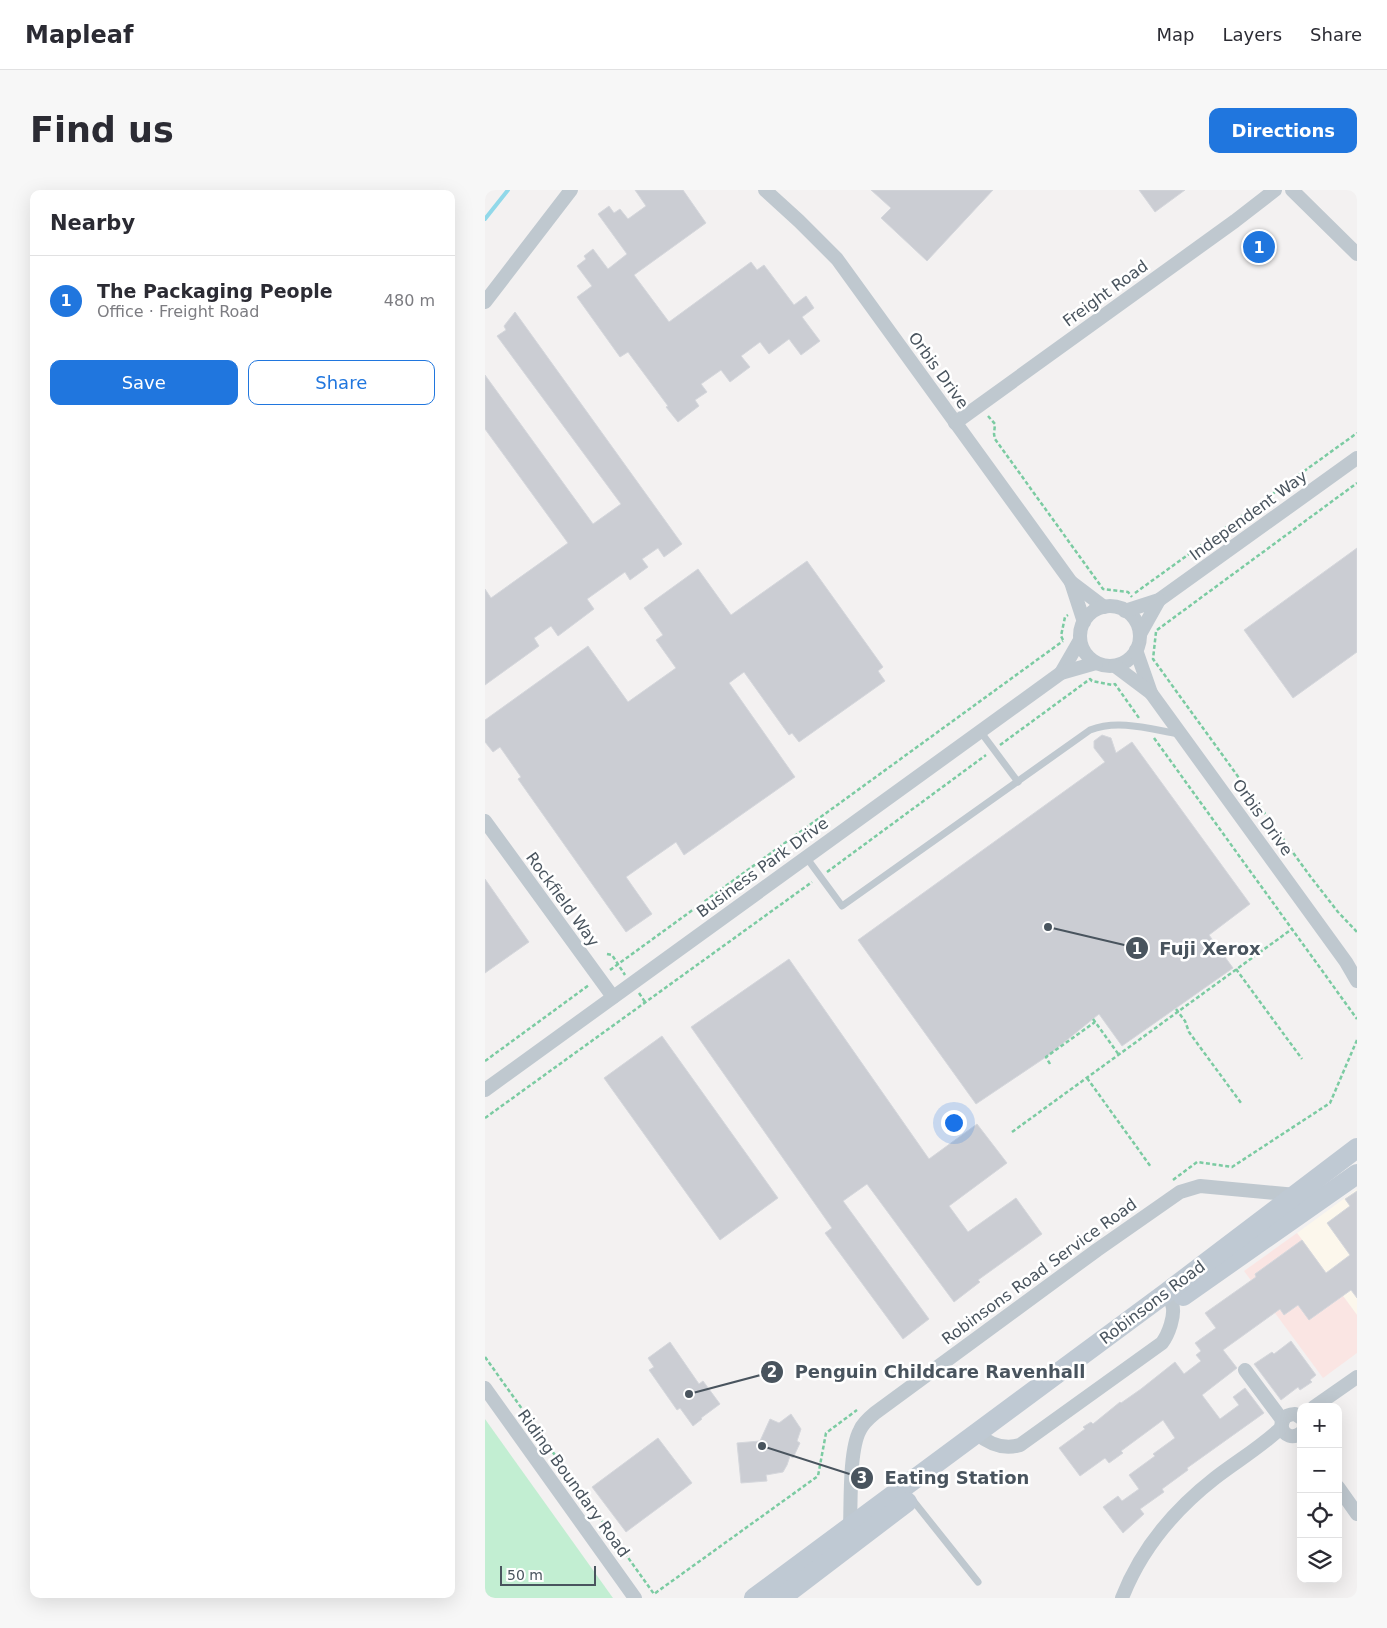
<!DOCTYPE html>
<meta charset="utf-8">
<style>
:root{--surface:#fff;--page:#f7f7f7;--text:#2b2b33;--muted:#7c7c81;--line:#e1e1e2;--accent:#2076de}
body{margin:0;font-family:"DejaVu Sans",sans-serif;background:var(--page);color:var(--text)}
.controls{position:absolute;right:15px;bottom:15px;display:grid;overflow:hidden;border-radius:10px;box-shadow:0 5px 20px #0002}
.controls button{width:45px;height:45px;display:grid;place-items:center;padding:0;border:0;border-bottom:1px solid var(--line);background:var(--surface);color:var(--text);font:25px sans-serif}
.scale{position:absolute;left:15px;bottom:12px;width:96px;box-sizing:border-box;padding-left:5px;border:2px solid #49545e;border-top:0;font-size:14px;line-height:18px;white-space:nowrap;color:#49545e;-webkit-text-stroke:4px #fff;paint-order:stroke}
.you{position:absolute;left:468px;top:932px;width:18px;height:18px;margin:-12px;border:4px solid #fff;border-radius:50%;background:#1a73e8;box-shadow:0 0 0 8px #1a73e833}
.badge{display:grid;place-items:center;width:32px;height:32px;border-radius:50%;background:var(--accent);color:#fff;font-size:16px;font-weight:700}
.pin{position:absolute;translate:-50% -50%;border:2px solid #fff;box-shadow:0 1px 5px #0006}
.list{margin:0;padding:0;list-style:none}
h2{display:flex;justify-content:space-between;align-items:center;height:65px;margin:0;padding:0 20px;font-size:21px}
h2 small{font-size:16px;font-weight:400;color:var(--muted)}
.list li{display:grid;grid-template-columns:32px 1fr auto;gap:15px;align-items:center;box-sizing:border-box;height:90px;padding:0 20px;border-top:1px solid var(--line)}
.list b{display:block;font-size:19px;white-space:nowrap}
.list p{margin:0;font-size:16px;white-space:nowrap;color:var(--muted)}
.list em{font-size:16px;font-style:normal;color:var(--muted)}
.actions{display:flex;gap:10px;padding:15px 20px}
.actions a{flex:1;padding:11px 0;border:1px solid var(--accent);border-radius:10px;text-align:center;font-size:18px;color:var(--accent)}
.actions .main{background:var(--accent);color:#fff}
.icon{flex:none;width:28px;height:28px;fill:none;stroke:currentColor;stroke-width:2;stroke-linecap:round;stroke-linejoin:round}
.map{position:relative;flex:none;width:872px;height:1408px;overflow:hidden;border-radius:10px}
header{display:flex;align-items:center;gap:30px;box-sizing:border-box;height:70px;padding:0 25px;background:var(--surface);border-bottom:1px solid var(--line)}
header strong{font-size:24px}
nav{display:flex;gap:28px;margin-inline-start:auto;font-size:18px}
.intro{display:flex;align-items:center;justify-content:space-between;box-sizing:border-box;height:120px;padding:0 30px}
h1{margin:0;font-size:35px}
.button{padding:12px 22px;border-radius:10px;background:var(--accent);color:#fff;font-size:18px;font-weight:700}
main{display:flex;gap:30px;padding:0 30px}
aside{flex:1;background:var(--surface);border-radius:10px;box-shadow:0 5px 20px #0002}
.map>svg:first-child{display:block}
.commercial{fill:#fcf7ec}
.medical{fill:#fae5e3}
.green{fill:#c2eed2}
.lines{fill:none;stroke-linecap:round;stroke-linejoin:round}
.stream{stroke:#91d8e9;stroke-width:4}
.building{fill:#cbcdd3;stroke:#d5d7dc}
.path{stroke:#7bcba2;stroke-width:2.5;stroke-dasharray:4 2.5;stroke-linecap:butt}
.service{stroke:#bfc8cf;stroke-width:7}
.minor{stroke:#bfc8cf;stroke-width:14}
.secondary{stroke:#bfc9d3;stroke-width:20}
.labels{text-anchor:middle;stroke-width:5;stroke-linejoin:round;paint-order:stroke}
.street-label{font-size:16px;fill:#49545e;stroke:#fff}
.leader{fill:none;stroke:#49545e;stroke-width:2}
.callout-dot{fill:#49545e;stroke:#fff;stroke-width:2}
.mark-label{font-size:15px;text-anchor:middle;font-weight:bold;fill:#fff}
.callout-label{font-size:18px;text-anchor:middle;font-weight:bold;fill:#49545e;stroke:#fff;stroke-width:5;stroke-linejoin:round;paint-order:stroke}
</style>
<header>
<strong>Mapleaf</strong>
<nav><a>Map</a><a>Layers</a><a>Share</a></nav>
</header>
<div class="intro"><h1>Find us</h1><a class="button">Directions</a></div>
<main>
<aside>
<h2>Nearby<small></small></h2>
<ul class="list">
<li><span class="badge">1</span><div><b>The Packaging People</b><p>Office · Freight Road</p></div><em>480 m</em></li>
</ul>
<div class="actions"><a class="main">Save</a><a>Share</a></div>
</aside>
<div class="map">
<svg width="872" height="1408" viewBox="0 0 872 1408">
<rect width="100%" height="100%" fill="#f3f1f1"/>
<path class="commercial" d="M872,999V1125L812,1043Z"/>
<path class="medical" d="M812,1043L872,1125V1163L838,1188L759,1081Z"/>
<path class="green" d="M0,1229L128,1408H0Z"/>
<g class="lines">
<path class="stream" d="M0,29L23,0"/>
</g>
<g class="building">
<path d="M150,0H198L221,33L149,85L184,132L266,72L272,80L279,75L309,115L321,106L329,118L317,127L335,151L316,165L304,149L284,164L275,152L256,166L265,177L245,192L236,180L216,194L222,202L210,210L214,216L193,232L181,217L183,216L143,162L135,167L92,107L107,96L92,76L101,69L99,66L108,59L123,79L142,64L113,24L124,16L129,23L135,19L143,29L161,16Z"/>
<path d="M386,0H508L442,71L396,28L406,18Z"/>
<path d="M654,0H700L670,22Z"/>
<path d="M30,122L197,354L179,367L173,358L157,369L163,377L145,390L140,382L102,409L109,419L73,446L66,436L49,448L54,456L0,495V399L6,408L83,353L0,239V185L108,334L136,314L12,146L21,140L19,136Z"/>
<path d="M872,358V462L808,508L759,440Z"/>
<path d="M322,371L398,477L393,481L400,491L314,552L307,543L304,545L259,482L244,493L310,587L199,665L191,652L141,687L167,724L141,742L33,589L36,587L15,557L8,562L0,552V530L103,456L143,512L191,478L171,450L178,445L159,418L213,379L246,425Z"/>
<path d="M617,545L626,548L631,563L647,552L765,714L724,745L748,778L637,856L614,824L561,867L491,914L373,750L620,572L609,558V551Z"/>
<path d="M0,689L44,752L0,783Z"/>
<path d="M304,769L444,969L492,934L522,973L464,1016L483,1042L531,1008L557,1044L493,1090L495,1092L469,1112L382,994L358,1011L444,1129L418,1149L340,1043L347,1038L206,837Z"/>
<path d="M177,846L293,1008L235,1050L119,888Z"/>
<path d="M872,1001V1108L866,1100L824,1130L813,1115L799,1125L795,1119L738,1160L752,1178L717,1205L735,1229L754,1215L748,1207L760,1198L779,1223L702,1278L703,1280L677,1299L679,1302L655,1319L659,1324L638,1343L618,1317L633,1306L637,1311L654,1299L644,1285L670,1266L668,1264L690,1248L678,1230L636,1261L638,1263L624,1273L620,1268L595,1286L574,1258L600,1239L598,1237L606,1232L608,1234L635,1212L636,1213L656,1199L690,1172L699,1184L716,1171L711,1165L716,1161L710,1153L731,1138L720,1123L771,1087L770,1084L817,1050L841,1083L865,1065L842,1033L865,1016L860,1009Z"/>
<path d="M806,1151L831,1185L825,1190L827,1192L815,1200L813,1197L796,1210L769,1174L787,1162L789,1164Z"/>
<path d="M185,1152L214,1194L218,1191L235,1214L216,1228L217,1229L208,1236L195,1218L192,1220L164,1180L169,1177L163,1168Z"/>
<path d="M306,1224L316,1239L312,1251L315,1253L308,1268L305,1266L302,1275L298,1282L281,1285L282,1291L256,1293L252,1253L275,1251L285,1229L294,1233Z"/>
<path d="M173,1248L207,1293L141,1342L107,1297Z"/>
</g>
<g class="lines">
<g class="path">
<path d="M503,226L510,234L509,244L510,249L618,399L643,402L647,407"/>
<path d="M650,403L872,243"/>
<path d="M672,440L872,293"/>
<path d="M671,442L668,469L825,686L853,722L872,742"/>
<path d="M578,450L576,446L580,427L583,425"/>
<path d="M669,548L872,829"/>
<path d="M515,555L605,489L607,491L628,495L630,494L654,528"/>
<path d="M342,682L501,565"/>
<path d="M122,764L127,765L140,785"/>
<path d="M751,779L817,869"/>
<path d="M125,780L578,451"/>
<path d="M154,803L160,812"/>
<path d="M691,819L700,831L704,842L756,913"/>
<path d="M608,829L634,865"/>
<path d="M0,871L104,795"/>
<path d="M565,874L561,867L610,832"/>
<path d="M602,888L666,977"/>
<path d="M0,928L327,692"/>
<path d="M527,942L807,739"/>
<path d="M688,990L712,972L747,977L845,913L872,850"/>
<path d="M0,1167L169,1404L333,1286L341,1243L372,1220"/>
</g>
<g class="service">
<path d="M495,541L533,592"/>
<path d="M321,667L357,716L605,540C633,529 665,539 694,544"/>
<path d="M426,1308L493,1392"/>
</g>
<g class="minor">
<path d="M280,0L314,31L352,69L586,392L619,417"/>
<path d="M807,0L872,64"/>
<path d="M0,112L86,0"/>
<path d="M470,233L750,31L790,0"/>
<path d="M586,392L599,432"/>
<circle cx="625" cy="446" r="30"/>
<path d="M640,421L674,410L872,268"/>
<path d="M655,444L674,410"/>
<path d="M651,460L666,503"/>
<path d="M630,476L666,503L861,772L872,791"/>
<path d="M576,483L595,450"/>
<path d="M0,631L128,807"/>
<path d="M0,900L576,483L611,473"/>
<path d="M760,1180L798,1231"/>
<path d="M0,1198L150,1408"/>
<path d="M829,1217L872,1187"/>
<path d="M816,1228L810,1224C786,1225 798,1256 816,1243"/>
<path d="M491,1243C504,1254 519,1260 535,1255L677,1153C683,1145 691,1125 687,1114C686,1110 683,1106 681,1103"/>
<path d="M853,1297L872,1324"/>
<path d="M365,1337C366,1313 364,1260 375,1240C378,1233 384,1228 390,1223L612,1060L695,1002L715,996L811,1005"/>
<path d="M637,1408C656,1359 689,1320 730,1288C752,1271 776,1257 797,1237"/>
</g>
<g class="secondary">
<path d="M698,1106L872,984"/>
<path d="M269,1408L681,1103L872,958"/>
<path d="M296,1408L422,1312"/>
</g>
</g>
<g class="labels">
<g class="street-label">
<text transform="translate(620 103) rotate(-36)" y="6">Freight Road</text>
<text transform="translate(454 180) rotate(54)" y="6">Orbis Drive</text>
<text transform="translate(763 325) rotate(-36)" y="6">Independent Way</text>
<text transform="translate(778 627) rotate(54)" y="6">Orbis Drive</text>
<text transform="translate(277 677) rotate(-36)" y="6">Business Park Drive</text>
<text transform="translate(78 709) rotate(54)" y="6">Rockfield Way</text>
<text transform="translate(554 1081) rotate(-36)" y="6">Robinsons Road Service Road</text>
<text transform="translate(667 1112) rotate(-37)" y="6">Robinsons Road</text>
<text transform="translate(89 1293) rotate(54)" y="6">Riding Boundary Road</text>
</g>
</g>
<path class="leader" d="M563 737L652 758M204 1204L287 1182M277 1256L377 1288"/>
<g class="callout-dot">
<circle cx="563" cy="737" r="5"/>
<circle cx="204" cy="1204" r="5"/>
<circle cx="277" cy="1256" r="5"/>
<circle cx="652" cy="758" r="12"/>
<circle cx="287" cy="1182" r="12"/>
<circle cx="377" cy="1288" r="12"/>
</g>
<g class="mark-label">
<text x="652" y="764">1</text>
<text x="287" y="1187">2</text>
<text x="377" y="1293">3</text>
</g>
<g class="callout-label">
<text x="725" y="765">Fuji Xerox</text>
<text x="455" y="1188">Penguin Childcare Ravenhall</text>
<text x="472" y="1294">Eating Station</text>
</g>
</svg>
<div class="controls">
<button>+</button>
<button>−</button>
<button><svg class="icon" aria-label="locate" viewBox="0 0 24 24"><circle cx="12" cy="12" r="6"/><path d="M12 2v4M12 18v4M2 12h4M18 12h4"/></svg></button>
<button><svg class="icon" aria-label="layers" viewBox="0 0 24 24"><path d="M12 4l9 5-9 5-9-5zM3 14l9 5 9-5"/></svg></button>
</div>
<div class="scale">50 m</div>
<div class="you"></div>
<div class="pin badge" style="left:774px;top:57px">1</div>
</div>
</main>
